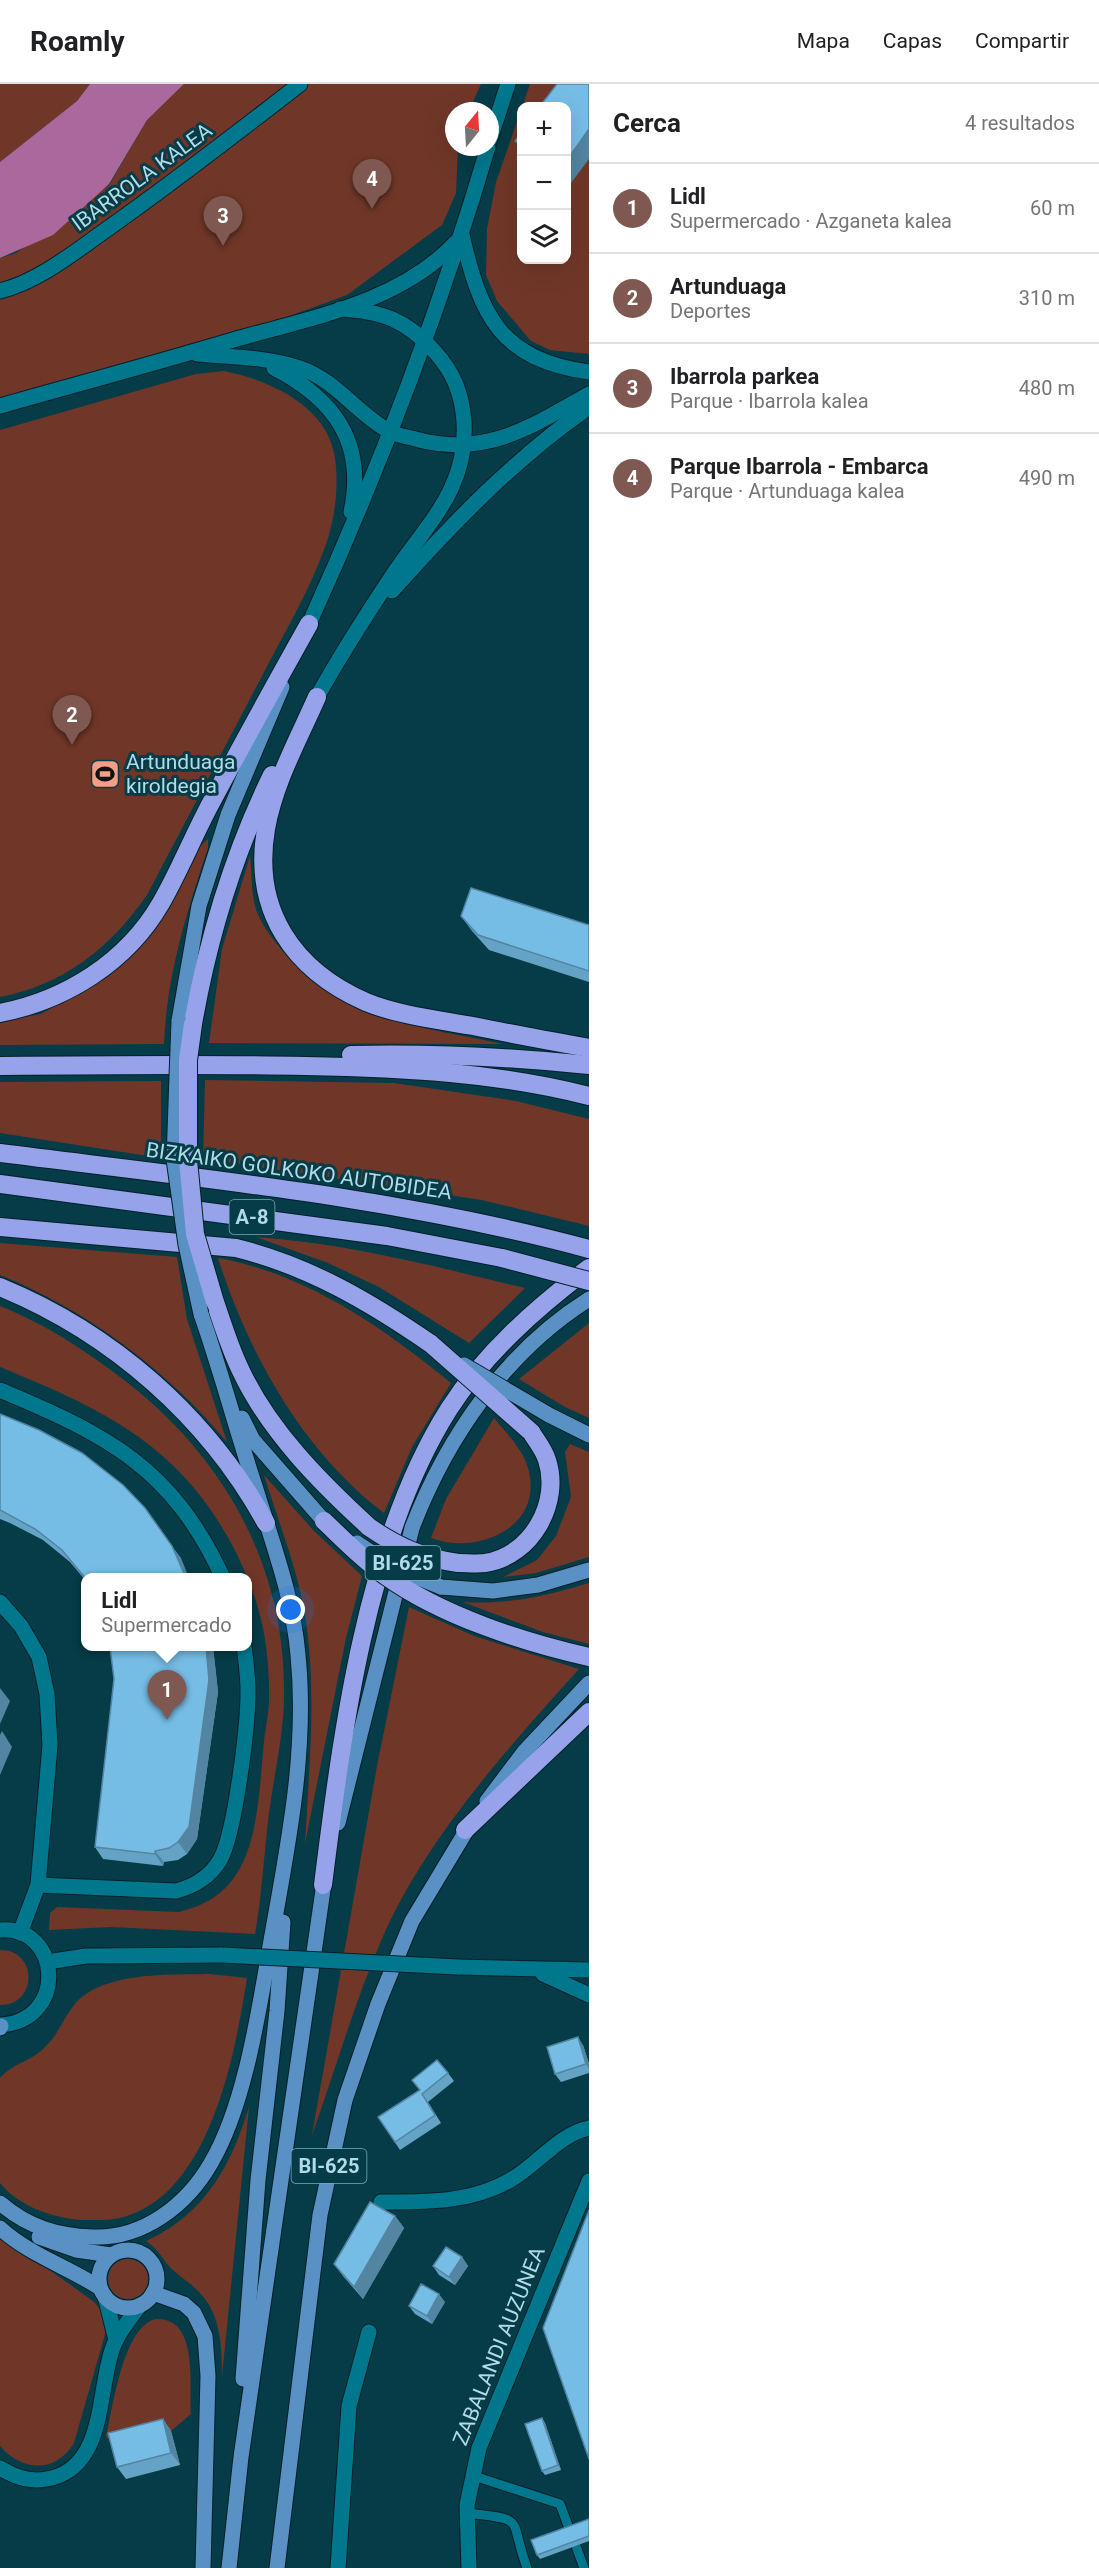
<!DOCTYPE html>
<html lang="es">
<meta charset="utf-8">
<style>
:root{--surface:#fff;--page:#f6f6f6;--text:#202124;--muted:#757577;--line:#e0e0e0;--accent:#7f5951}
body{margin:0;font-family:Roboto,sans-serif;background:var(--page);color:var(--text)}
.controls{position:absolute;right:18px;top:18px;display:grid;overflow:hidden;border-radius:12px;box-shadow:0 6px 24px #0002}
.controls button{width:54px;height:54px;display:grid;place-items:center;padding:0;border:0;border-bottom:2px solid var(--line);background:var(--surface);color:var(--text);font:30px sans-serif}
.compass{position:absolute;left:445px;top:18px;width:54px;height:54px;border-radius:50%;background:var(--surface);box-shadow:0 6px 24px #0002;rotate:18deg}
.you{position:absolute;left:291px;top:1526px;width:21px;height:21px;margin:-15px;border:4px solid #fff;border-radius:50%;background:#1a73e8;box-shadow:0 0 0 9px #1a73e833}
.badge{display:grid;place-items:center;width:39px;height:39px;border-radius:50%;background:var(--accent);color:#fff;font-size:20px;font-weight:700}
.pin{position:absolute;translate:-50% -50px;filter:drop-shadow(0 2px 3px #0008)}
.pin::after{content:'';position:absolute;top:32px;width:21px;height:18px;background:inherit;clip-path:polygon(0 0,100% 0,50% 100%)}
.popup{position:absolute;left:81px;top:1489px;width:171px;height:78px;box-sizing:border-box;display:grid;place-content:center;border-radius:12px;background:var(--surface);filter:drop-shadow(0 2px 4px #0005);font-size:20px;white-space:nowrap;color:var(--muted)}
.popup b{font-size:22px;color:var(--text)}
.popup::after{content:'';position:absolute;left:50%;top:100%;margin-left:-12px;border:12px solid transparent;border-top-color:var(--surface)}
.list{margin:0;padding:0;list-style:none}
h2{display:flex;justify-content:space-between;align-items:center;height:78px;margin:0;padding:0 24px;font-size:26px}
h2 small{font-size:20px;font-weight:400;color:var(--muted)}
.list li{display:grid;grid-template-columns:39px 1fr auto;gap:18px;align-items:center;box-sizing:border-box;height:90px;padding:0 24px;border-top:2px solid var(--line)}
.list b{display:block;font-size:22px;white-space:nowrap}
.list p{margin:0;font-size:20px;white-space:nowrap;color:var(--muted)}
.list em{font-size:20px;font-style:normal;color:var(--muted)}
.icon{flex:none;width:33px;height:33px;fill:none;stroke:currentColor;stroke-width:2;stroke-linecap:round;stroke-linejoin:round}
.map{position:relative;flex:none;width:589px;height:2484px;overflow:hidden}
header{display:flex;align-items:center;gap:36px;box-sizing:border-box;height:84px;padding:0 30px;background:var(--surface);border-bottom:2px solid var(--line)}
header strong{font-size:28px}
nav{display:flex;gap:33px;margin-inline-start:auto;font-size:21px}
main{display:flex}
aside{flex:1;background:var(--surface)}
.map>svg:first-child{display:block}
.green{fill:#703728;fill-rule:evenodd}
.water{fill:#ab689c}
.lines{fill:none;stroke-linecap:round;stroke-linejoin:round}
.lane-casing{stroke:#032128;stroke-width:11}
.street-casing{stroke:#032128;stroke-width:17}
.primary-casing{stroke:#032128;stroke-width:17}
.highway-casing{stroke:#032128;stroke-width:20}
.lane{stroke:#00778c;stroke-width:9}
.street{stroke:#00778c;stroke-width:15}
.primary{stroke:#5a91c5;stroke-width:15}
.highway{stroke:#96a3eb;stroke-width:18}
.street-bridge-casing{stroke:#032128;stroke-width:17;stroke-linecap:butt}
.primary-bridge-casing{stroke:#032128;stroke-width:17;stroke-linecap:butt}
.highway-bridge-casing{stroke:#032128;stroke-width:20;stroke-linecap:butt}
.street-bridge{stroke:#00778c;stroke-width:15}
.primary-bridge{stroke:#5a91c5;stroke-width:15}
.highway-bridge{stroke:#96a3eb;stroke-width:18}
.wall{fill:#65a3c6}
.shaded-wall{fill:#5384a1}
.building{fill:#76bde6;stroke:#5384a1;stroke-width:1.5}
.labels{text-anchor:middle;stroke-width:6;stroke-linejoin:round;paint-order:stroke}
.shield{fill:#053c47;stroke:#7dabb6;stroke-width:1.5}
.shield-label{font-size:20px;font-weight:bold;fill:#b1dbe6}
.street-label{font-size:21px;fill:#b1dbe6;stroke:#053c47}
.poi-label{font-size:21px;fill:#b1dbe6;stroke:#053c47;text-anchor:start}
</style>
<header>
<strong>Roamly</strong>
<nav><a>Mapa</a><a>Capas</a><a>Compartir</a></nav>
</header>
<main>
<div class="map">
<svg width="589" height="2484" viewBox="0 0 589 2484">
<rect width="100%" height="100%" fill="#053c47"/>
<g class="green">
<path d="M0,0H90L77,17L0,78Z"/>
<path d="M184,0H481L469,27H454V63H458L456,109L442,141L347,211L188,269L0,322V174L16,169L109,101L147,36Z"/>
<path d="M530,0H589V270L550,266L531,257L497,217L486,191L487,145L496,98ZM522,22H566V176H522Z"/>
<path d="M224,287C269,296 328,322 335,374C339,402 335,436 325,463C309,508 283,551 261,594C223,666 185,739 147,811C111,863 64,901 0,913V346L196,290Z"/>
<path d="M208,755V764C186,830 167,891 164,960L0,961V938L41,930L99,897L133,868L161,834L200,762Z"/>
<path d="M250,772C252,788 251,806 255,822C259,837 271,853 281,865C340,936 418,942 503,960L209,959L222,865Z"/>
<path d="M205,996L394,999L516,1017L589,1035V1142L482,1116L203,1075Z"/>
<path d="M161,997V1074L0,1049V998Z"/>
<path d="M256,1153C347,1159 437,1183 525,1204L469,1259L379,1203L328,1179Z"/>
<path d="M0,1159L177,1173L187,1235L227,1358C167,1286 87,1226 0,1191Z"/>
<path d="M218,1174C305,1189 384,1244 451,1299L412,1363L384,1429C303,1368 248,1269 218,1174Z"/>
<path d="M0,1222C46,1240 89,1269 128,1299C228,1378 287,1487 284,1616C283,1653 274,1692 269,1729C264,1769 262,1810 255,1850L111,1843L49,1846L50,1829L57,1823L179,1828C203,1822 224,1811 237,1789C259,1756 260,1696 264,1657C266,1641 270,1623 269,1607C269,1587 267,1564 263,1544C252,1493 227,1444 194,1404C143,1342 72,1313 0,1283Z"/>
<path d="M589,1239V1334L565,1323L519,1295Z"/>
<path d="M494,1334C506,1349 523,1365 528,1384C545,1442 479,1472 431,1454L446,1415Z"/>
<path d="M570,1360L589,1368V1473L536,1489L503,1493L537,1476L556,1452L571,1413L565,1368Z"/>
<path d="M264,1391L314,1447L362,1492L346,1554L305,1760C309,1684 317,1607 305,1531C297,1483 278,1437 264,1391Z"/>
<path d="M589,1499V1560L543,1548L463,1518C507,1521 546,1512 589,1499Z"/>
<path d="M409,1523L474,1552L579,1585C506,1666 424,1757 381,1857C354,1920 335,1987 312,2051L377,1682Z"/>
<path d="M0,1866C38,1866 38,1921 0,1921Z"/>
<path d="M210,1890L247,1894C235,1970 211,2105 127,2132C112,2137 97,2136 81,2136C53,2134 18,2122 0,2099V1994C14,1978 31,1978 45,1963C58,1951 63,1935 74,1921C102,1887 169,1891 210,1890Z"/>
<path d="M249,2023L222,2292C222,2263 221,2230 199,2208C192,2200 182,2194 174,2187C163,2178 162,2168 146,2157C205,2130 231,2082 249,2023Z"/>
<path d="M0,2151L93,2217L102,2227L108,2240L74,2359C56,2389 22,2388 0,2362Z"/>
<circle cx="128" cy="2195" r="20"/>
<path d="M155,2235C199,2232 189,2300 191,2330L171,2347L117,2360L106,2353C113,2323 123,2244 155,2235Z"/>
</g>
<path class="water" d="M90,0H184L147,36L109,100L53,151L0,174V78L77,17Z"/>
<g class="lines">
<g class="lane-casing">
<g id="lane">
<path d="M471,2391L560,2420L570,2447"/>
<path d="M467,2429C529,2436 508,2433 527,2484"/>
<path d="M576,2462L584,2484"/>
</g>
</g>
<g class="street-casing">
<g id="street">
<path d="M490,55L508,0"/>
<path d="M462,151C481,233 500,275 589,288"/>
<path d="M0,207C40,197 77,166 110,143C175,97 237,49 300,0"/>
<path d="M197,270C230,273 268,273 300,284C336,296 357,330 389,347C397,352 410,353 419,356C487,373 532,342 589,310"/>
<path d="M274,284C334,315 366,358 351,428"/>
<path d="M0,322C78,300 156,279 233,256C309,234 400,219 456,158"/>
<path d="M392,507C453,439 514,375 589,323"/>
<path d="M309,540C379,386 440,226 488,63"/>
<path d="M317,613C341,570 368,528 396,486C430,437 468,402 464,338C462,310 454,289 435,268C407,236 382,227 340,225"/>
<path d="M0,1306C107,1351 172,1383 223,1494"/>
<path d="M0,1518L21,1542L39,1573L47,1610L50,1661L38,1801L20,1849"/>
<path d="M38,1801L176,1807C195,1802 210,1793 220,1776C235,1750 248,1642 248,1608C248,1593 246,1577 244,1562"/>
<path d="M0,1846C61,1841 69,1937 0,1941"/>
<path d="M47,1878L86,1872L222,1871"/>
<path d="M458,1883L589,1886"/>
<path d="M543,1890L589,1911"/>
<path d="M381,2118C425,2118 473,2119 512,2095C538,2080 559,2050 589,2044"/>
<path d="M105,2212L116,2256"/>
<path d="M0,2384C17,2394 32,2399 52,2394C109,2379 96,2298 116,2256C122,2244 132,2232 140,2221"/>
<path d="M338,2484L349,2322L369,2248"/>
<path d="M469,2484L467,2421L479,2364L589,2097"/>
</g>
</g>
<g class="primary-casing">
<g id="primary">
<path d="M179,937L199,822L228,731L282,603"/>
<path d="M549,1331L589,1351"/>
<path d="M242,1334L253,1356L324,1437"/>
<path d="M441,1503L493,1507L538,1501L589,1486"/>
<path d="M487,1717L524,1668L589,1599"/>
<path d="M338,1739L412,1444C447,1353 506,1267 589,1215"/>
<path d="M0,1944L1,1942"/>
<path d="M0,2119C28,2143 57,2152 93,2153C143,2155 187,2121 211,2079C244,2023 258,1932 269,1868C286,1770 308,1671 298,1571C293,1512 272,1458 255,1402C236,1345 221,1287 201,1230"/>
<path d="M0,2144C28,2170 68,2183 100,2204"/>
<path d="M39,2153L76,2166L111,2171"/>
<circle cx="128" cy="2195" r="29"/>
<path d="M153,2209L184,2220L194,2229L205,2252L208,2292L203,2484"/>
<path d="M243,2295L258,2096L277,1927L283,1838"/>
<path d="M229,2484L241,2373L325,1792"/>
<path d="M277,2484L320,2131L345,2016L378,1920L412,1837L471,1739"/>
</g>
</g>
<g class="highway-casing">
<g id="highway">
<path d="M317,613C298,656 274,699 266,745C252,826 293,886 366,918C397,931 440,936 473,942C511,950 550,957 589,964"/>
<path d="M0,929C66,916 127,878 161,819C180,786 194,750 212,717C244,657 276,599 309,540"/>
<path d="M193,940C208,854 234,769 272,691"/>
<path d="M351,971C431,969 510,973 589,981"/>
<path d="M0,982C102,981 203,980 305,982C401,984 495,988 589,1012"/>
<path d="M0,1069C198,1094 396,1113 589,1165"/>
<path d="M0,1100L387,1152L502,1174"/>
<path d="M0,1143L236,1164C309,1182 370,1218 431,1260"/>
<path d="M0,1203C112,1249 208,1333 266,1439"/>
<path d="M215,1218C223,1241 230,1265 241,1287C269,1347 321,1399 369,1443"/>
<path d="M458,1479C467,1479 477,1480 485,1479C532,1472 561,1418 547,1376C544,1366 536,1356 531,1348"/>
<path d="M465,1746L589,1628"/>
<path d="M323,1801C342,1649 366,1456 449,1325C485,1269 536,1224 589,1184"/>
</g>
</g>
<use href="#lane" class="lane"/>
<use href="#street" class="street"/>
<use href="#primary" class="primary"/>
<use href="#highway" class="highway"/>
<g class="street-bridge-casing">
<path id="street-bridge" d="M222,1871L458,1883"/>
</g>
<g class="primary-bridge-casing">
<g id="primary-bridge">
<path d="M179,937L174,1075L186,1161L201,1230"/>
<path d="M464,1281L549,1331"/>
<path d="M357,1459L395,1484L441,1503"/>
</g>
</g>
<g class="highway-bridge-casing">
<g id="highway-bridge">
<path d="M193,940L188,976V1076L195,1150L215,1218"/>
<path d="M502,1174L589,1197"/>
<path d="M431,1260L531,1348"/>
<path d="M324,1437C344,1456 363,1476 386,1492C442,1532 523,1558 589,1573"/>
<path d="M369,1443C398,1463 423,1474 458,1479"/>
</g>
</g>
<use href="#street-bridge" class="street-bridge"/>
<use href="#primary-bridge" class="primary-bridge"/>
<use href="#highway-bridge" class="highway-bridge"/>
</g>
<g class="wall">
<path d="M461,832L589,841V898L489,866L472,847Z"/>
<path d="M0,1330L181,1474L86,1494V1497L70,1478L43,1456L10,1439L0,1435Z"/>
<path d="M110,1563H213L218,1608L197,1755L187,1770L178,1776L164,1778L163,1782L103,1775L95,1763L114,1595Z"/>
<path d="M583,1961L589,1980V1989L561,1998L555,1990Z"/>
<path d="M448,1989L454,1997L428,2018L441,2039L400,2066L378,2033Z"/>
<path d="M395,2132L404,2144L363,2215L343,2192L334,2180Z"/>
<path d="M462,2173L468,2182L455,2201L439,2191L433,2182Z"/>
<path d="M445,2218L432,2240L415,2230L409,2222Z"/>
<path d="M542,2334L545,2339L561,2386L545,2391L542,2387Z"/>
<path d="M163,2335L171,2347L180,2381L126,2395L117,2383Z"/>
<path d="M589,2435V2457L540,2475L537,2471Z"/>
</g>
<g class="shaded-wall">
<path d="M589,45V75L568,103L567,100V76Z"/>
<path d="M172,1462L181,1474L189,1494H186Z"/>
<path d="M206,1563H213L218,1608L197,1755L187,1770L178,1758Z"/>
<path d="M0,1604L10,1617L0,1640Z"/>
<path d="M2,1647L12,1663L0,1691V1651Z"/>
<path d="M155,1767L164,1778L163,1782L155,1770Z"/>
<path d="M578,1953L583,1961L589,1980V1985L586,1980Z"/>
<path d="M395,2132L404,2144L363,2215L354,2203Z"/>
<path d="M462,2173L468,2182L455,2201L449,2193Z"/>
<path d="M439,2210L445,2218L432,2240L427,2232Z"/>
<path d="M542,2334L545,2339L561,2386L558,2381Z"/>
<path d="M163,2335L171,2347L180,2381L171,2369Z"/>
</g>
<g class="building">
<path d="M557,0H589V45L567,76V22H540Z"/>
<path d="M522,48V62L515,57Z"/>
<path d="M471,804L589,841V887L478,851L461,832Z"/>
<path d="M0,1330L39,1346L82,1369L123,1401L145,1424L172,1462L186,1494H86V1495L62,1466L35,1445L0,1426Z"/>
<path d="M110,1563H206L209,1596L189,1743L178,1758L169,1764L155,1767V1770L95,1763L114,1595Z"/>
<path d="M578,1953L586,1980L555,1990L547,1963Z"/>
<path d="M437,1976L448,1989L422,2010L435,2031L395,2058L378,2033L420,2006L412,1996Z"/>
<path d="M370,2118L395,2132L354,2203L334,2180Z"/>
<path d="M589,2126V2375L543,2244Z"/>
<path d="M446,2163L462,2173L449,2193L433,2182Z"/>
<path d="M421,2200L439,2210L427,2232L409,2222Z"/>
<path d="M542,2334L558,2381L542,2387L525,2340Z"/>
<path d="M163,2335L171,2369L117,2383L108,2349Z"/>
<path d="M589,2435V2452L537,2471L531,2456Z"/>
</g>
<defs>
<g id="stadium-square" transform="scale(1.5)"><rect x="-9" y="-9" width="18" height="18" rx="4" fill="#f49e87" stroke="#053c47"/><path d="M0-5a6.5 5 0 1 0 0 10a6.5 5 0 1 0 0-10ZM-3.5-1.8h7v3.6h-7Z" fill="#111"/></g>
</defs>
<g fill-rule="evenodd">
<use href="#stadium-square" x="105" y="690"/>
</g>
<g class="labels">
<g class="shield">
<rect x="229.5" y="1116" width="45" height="34" rx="4.5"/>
<rect x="365.5" y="1462" width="75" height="34" rx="4.5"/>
<rect x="291.5" y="2065" width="75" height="34" rx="4.5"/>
</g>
<g class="shield-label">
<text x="252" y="1140">A-8</text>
<text x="403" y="1486">BI-625</text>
<text x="329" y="2089">BI-625</text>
</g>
<g class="street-label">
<text transform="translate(142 93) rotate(-36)" y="7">IBARROLA KALEA</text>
<text transform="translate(299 1087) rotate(8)" y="7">BIZKAIKO GOLKOKO AUTOBIDEA</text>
<text transform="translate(499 2262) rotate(-68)" y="7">ZABALANDI AUZUNEA</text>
</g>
<g class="poi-label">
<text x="126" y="685">Artunduaga<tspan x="126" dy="24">kiroldegia</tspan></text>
</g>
</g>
</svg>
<div class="controls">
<button>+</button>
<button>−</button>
<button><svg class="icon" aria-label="layers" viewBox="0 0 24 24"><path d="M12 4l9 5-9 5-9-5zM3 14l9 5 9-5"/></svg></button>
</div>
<svg class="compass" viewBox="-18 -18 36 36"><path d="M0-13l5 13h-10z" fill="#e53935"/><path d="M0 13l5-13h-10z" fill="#757577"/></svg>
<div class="you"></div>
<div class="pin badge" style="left:167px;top:1636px">1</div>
<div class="popup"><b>Lidl</b>Supermercado</div>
<div class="pin badge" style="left:72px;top:661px">2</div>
<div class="pin badge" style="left:223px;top:162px">3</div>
<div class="pin badge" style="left:372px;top:125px">4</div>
</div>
<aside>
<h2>Cerca<small>4 resultados</small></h2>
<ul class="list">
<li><span class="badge">1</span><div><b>Lidl</b><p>Supermercado · Azganeta kalea</p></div><em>60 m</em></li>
<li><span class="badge">2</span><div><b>Artunduaga</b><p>Deportes</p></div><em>310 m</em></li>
<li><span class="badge">3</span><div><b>Ibarrola parkea</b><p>Parque · Ibarrola kalea</p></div><em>480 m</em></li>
<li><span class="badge">4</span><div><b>Parque Ibarrola - Embarca</b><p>Parque · Artunduaga kalea</p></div><em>490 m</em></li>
</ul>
</aside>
</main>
